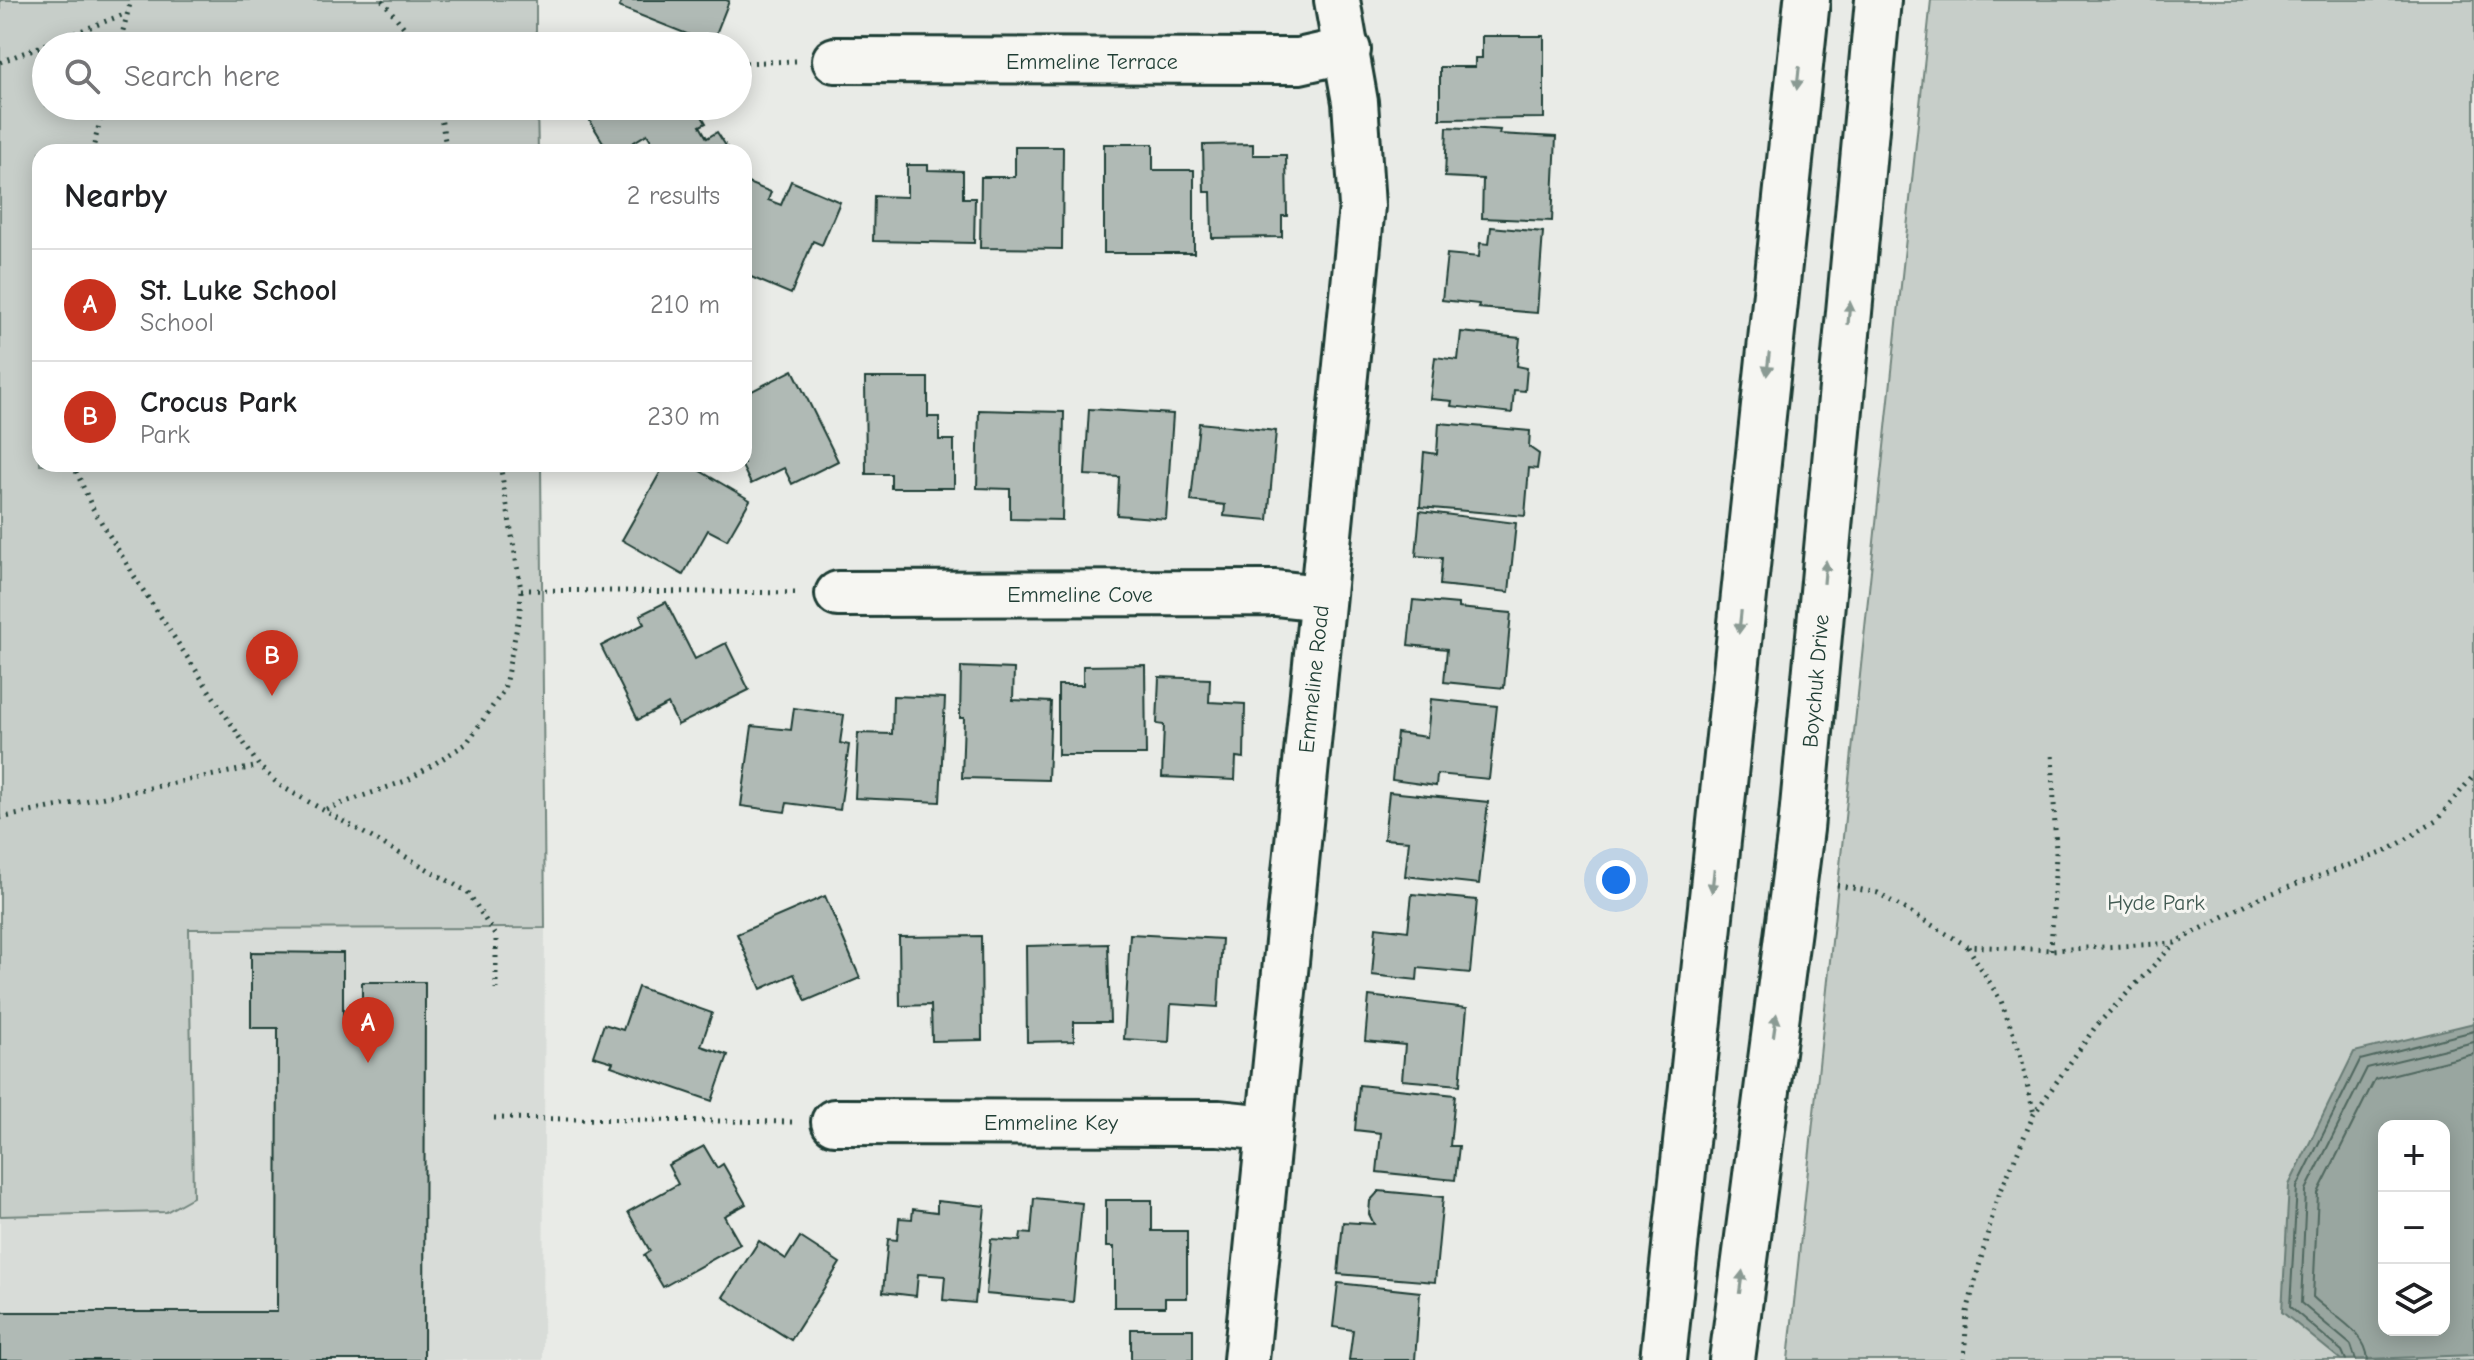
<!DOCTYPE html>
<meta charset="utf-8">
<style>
:root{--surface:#fff;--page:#f6f6f6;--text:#202124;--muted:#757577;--line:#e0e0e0;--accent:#c8321e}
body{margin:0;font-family:"Comic Neue",sans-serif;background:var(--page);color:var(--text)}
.controls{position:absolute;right:24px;bottom:24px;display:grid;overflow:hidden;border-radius:16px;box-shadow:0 4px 20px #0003}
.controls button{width:72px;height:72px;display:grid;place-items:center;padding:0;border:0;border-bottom:2px solid var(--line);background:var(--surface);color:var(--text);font:40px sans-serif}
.you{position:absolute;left:1616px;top:880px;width:28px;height:28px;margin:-20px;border:6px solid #fff;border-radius:50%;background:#1a73e8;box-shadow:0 0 0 12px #1a73e833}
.badge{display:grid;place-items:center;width:52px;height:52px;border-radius:50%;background:var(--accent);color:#fff;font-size:26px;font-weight:700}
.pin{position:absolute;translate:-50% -66px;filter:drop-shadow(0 2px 4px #0008)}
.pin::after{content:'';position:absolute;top:42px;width:28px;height:24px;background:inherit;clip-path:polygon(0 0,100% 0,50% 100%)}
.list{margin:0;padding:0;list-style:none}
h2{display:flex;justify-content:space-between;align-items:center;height:104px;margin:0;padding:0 32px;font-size:34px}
h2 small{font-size:26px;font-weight:400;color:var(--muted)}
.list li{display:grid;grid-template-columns:52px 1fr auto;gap:24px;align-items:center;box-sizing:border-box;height:112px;padding:0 32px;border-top:2px solid var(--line)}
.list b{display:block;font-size:30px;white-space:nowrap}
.list p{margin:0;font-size:26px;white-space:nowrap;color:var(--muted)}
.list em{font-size:26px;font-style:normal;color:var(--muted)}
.icon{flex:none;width:44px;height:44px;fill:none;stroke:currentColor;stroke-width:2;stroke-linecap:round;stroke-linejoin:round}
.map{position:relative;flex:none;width:2474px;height:1360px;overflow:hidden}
.search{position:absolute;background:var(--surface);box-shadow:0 4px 20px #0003;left:32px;top:32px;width:720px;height:88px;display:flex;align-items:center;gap:20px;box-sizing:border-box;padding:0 28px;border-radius:44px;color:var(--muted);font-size:30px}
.panel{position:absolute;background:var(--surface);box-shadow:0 4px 20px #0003;left:32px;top:144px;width:720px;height:328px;border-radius:24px}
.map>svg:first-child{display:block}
.built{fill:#d8dcd8}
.green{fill:#c7cec9;stroke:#73867e;stroke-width:2;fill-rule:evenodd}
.water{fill:#99a6a0;stroke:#687c75;stroke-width:2;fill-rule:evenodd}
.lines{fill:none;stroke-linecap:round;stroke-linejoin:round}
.shore{stroke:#50675f;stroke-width:2}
.building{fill:#b0bab5;stroke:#1f3d34;stroke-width:2}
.street-casing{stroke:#1f3d34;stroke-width:50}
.secondary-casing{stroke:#1f3d34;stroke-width:50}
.path{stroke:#1f3d34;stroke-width:5;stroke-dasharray:2 6;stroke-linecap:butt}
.street{stroke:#f6f6f2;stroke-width:44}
.secondary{stroke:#f6f6f2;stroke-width:44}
.oneway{fill:#8a9a93}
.labels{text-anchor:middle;stroke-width:6;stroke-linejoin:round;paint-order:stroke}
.street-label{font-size:22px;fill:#1f3d34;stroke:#f6f6f2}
.park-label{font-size:22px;fill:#415a52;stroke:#f6f6f2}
</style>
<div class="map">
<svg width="2474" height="1360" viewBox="0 0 2474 1360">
<rect width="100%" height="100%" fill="#e9ebe7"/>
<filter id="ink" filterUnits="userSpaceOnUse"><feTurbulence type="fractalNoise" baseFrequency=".0125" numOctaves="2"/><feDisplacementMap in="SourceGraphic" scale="16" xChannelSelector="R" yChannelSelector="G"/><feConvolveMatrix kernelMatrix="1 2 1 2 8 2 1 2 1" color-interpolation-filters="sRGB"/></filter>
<g filter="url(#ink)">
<path class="built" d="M545,928L543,1360H0V1216L166,1212L193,1197L189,929Z"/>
<g class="green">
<path d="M0,0H536V46H46V106H537L538,152H40V464H541L545,928L189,929L193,1197L166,1212L0,1216Z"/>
<path d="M1931,0H2474V1360H1788ZM2384,1126H2444V1330H2384Z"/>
</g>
<path class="water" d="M2474,1023V1355L2341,1360L2282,1312L2289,1185L2354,1052ZM2384,1126H2444V1330H2384Z"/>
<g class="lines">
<g class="shore">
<path d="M2346,1360L2342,1351L2290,1307L2297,1187L2360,1060L2474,1031"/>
<path d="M2356,1360L2351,1345L2301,1303L2306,1190L2367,1068L2474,1042"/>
<path d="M2368,1360C2366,1330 2332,1316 2313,1297L2318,1193L2375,1079L2474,1054"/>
</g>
</g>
<g class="building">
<path d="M622,0H726L729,1L712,44L619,7Z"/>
<path d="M1482,36H1544V118L1440,119V67H1475V58H1482Z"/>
<path d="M592,106H696L706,123L700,126L707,138L717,132L730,152H646L655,147L647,134L618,152H609L584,111Z"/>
<path d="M1447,127L1500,130L1499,134L1556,137L1552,221L1482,218L1483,179L1445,177Z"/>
<path d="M1104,144H1153V170H1194V253H1104Z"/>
<path d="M1253,144V155H1286L1287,216H1282V237L1212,238L1211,192H1204L1203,145Z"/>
<path d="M1015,147H1063L1062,249L980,248L981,177H1015Z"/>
<path d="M907,165H928V170L963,171V198H975L974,243L873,241L874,196L907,197Z"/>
<path d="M791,181L840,202L822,245L813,241L791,294L744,274V192L748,183L771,192L768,200L781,205Z"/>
<path d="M1491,227L1543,232L1537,313L1478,308L1479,304L1442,300L1447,254L1479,257L1480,243L1489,244Z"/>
<path d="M1461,332L1520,338L1517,366L1527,368L1525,391L1514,390L1512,413L1451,406L1452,401L1430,399L1435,357L1458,360Z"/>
<path d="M793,370L838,461L792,484L784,468L751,484L741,464H744V395Z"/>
<path d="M865,378H928V417H939V440H954V488H891V474H866Z"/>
<path d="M1089,409L1173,414L1166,519L1117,515L1119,477L1085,475Z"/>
<path d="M979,410L1064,412L1062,520L1010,519V489L977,488Z"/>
<path d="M1199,423L1276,431L1268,520L1224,516L1225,505L1191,501Z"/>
<path d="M1439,423L1530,431L1529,447L1539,454L1537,469L1529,468L1525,516L1420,507L1424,452L1437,454Z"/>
<path d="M665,464H688L750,500L727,540L708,530L683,575L622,540Z"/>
<path d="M1420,511L1516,523L1509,592L1440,585L1442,558L1416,556Z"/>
<path d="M1413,600L1458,604V608L1511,613L1504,688L1444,682L1447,649L1408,645Z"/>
<path d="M666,602L695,659L726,643L749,690L678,725L668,704L638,720L601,646L644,624L640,615Z"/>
<path d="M1145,665L1146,755H1058V685H1083V666Z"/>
<path d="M961,667L1014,669L1013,700L1051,702L1048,780L962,778L964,718H960Z"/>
<path d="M1159,677L1210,679L1209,702L1245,704L1244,758L1236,757L1235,780L1162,777L1164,725L1157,724Z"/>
<path d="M893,696L945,698L940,802L855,798L858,733L892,734Z"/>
<path d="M1431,699L1497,706L1489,779L1437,774L1436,786L1392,780L1397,733L1427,737Z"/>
<path d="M794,708L844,715L840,743L849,745L840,810L787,803L785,812L741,806L752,726L791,730Z"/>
<path d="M1389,792L1488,802L1479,884L1405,876L1409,841L1384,839Z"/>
<path d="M1412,894L1477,900L1470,973L1418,968L1417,980L1372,975L1376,927L1408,931Z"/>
<path d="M825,896L860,978L806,1001L794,974L761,989L737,934Z"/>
<path d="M1130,934L1222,939L1218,1007L1171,1004L1169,1042L1124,1039Z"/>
<path d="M981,936L982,1040L932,1041L931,1005L900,1006L899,937Z"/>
<path d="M1108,944L1110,1022H1074V1041L1027,1042L1026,946Z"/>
<path d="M251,952L343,953V1020H362V982H425L424,1360H0V1312H277L278,1028H251Z"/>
<path d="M638,987L712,1013L701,1046L728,1055L712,1101L611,1066L613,1062L593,1056L604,1024L623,1030Z"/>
<path d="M1369,996L1467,1008L1460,1085L1402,1080L1405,1045L1365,1041Z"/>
<path d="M1359,1085L1455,1095L1450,1146H1459L1455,1180L1377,1172L1381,1133L1355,1130Z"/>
<path d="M704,1146L717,1168L723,1164L746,1204L724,1216L740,1244L663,1287L644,1255L650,1251L628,1212L678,1184L668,1165Z"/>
<path d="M1379,1191L1443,1197L1435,1282L1338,1274L1343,1222L1374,1224L1369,1214L1370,1201Z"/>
<path d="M1034,1198L1082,1203L1073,1302L986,1294L991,1239L1020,1241L1021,1233L1031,1234Z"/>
<path d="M1106,1200H1152V1231H1187V1298H1165V1307H1114V1247H1106Z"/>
<path d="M937,1201L985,1206L975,1303L943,1300L945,1276L918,1274L916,1296L883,1292L888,1239L897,1240L899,1218L912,1219L913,1209L937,1212Z"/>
<path d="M800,1237L840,1263L791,1340L723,1297L759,1241L786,1259Z"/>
<path d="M1338,1283L1420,1292L1415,1360H1349L1353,1330L1333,1327Z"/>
<rect x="1131" y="1329" width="62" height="31"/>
</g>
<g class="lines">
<g class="street-casing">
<g id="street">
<path d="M835,60L1299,61L1348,50"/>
<path d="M838,594L1275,593L1321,598"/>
<path d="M834,1122L1219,1123L1267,1128"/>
<path d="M1246,1360L1362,206L1355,102L1337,0"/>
</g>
</g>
<g class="secondary-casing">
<g id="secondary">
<path d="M1663,1360L1807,0"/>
<path d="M1732,1360L1801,829L1878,0"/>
</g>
</g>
<g class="path">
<path d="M382,0L419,46"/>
<path d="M119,46L131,0"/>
<path d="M0,62L127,13"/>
<path d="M738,63L797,61"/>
<path d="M439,106L447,152"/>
<path d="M92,152L104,106"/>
<path d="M73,464L92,507L139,584L259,766L279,785L468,892L496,937V989"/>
<path d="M521,590L800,593"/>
<path d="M326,809L408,780L466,744L504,690L520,612L521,590L500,464"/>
<path d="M0,818L259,766"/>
<path d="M1837,885L1878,893L1967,946L2051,950L2175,943L2254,900L2387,851L2436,821L2474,775"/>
<path d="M1968,947L2001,1001L2020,1053L2034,1114"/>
<path d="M2051,950L2056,854L2052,751"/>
<path d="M494,1118L793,1122"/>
<path d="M1964,1360L1967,1312L1996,1202L2034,1114L2096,1026L2174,944"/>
</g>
<use href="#street" class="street"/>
<use href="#secondary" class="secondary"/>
</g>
<defs><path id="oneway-solid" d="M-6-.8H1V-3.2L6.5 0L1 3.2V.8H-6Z" transform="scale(2)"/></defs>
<g class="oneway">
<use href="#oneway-solid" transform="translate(1798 78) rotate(96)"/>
<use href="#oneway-solid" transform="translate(1849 313) rotate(-85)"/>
<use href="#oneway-solid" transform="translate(1768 364) rotate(96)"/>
<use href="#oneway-solid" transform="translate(1825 572) rotate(-85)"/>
<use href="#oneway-solid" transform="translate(1740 622) rotate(96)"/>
<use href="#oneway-solid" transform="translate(1713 881) rotate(96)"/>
<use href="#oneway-solid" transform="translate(1775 1025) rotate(-82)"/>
<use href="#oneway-solid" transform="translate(1741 1282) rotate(-82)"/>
</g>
</g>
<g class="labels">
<g class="street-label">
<text x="1092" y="69">Emmeline Terrace</text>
<text x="1080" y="602">Emmeline Cove</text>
<text transform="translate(1313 679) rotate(-84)" y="8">Emmeline Road</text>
<text transform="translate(1815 681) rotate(-85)" y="8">Boychuk Drive</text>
<text x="1051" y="1130">Emmeline Key</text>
</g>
<g class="park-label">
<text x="2156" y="910">Hyde Park</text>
</g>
</g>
</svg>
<div class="controls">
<button>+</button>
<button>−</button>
<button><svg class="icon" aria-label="layers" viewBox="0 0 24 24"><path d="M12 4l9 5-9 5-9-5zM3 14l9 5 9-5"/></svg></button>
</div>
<div class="you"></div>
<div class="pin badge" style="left:368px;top:1063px">A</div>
<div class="pin badge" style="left:272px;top:696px">B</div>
<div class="search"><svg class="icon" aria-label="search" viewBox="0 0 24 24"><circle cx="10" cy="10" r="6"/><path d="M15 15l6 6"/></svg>Search here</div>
<section class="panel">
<h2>Nearby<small>2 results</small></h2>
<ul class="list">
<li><span class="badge">A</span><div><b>St. Luke School</b><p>School</p></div><em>210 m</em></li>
<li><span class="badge">B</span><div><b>Crocus Park</b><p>Park</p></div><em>230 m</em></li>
</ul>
</section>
</div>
